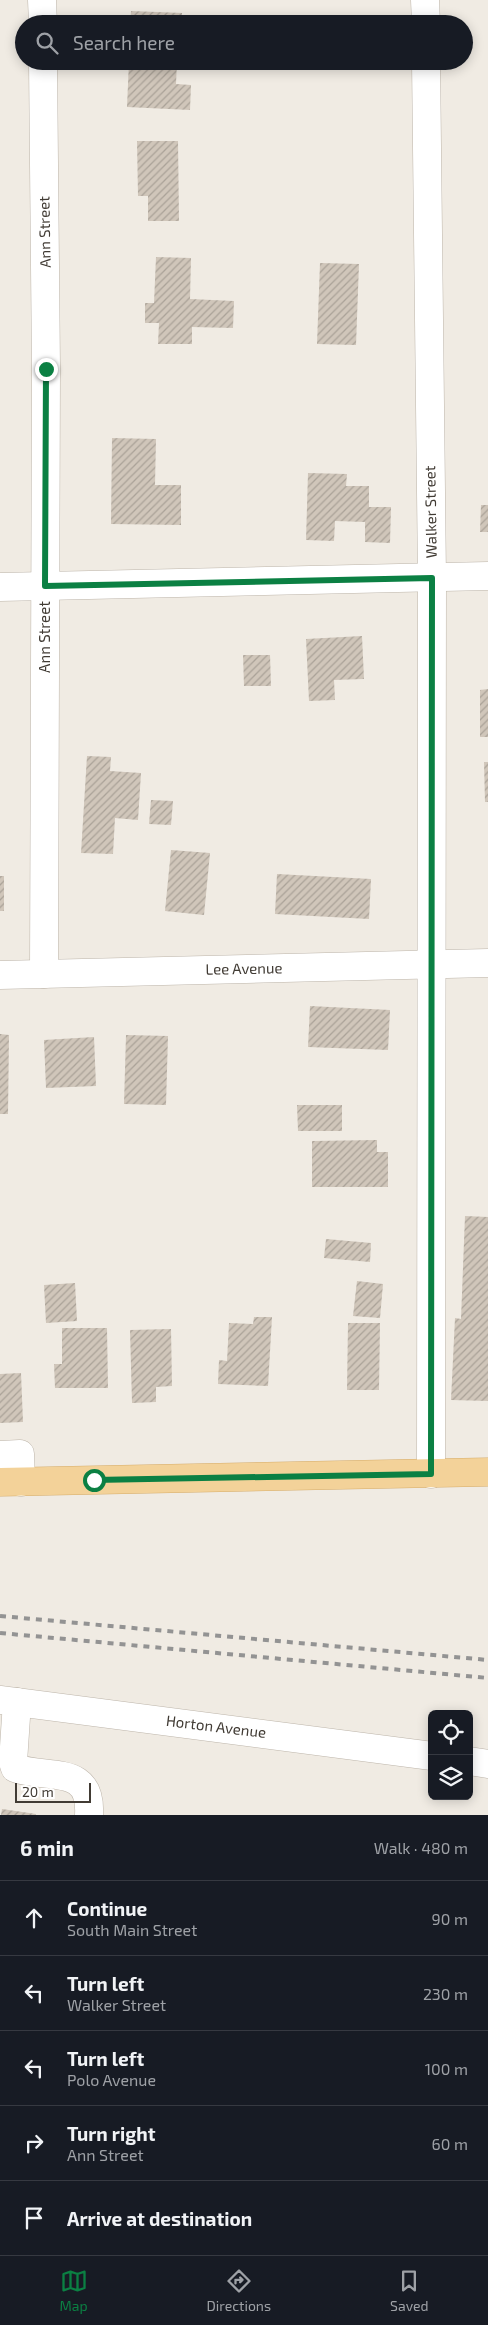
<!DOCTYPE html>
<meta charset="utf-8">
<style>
:root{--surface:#171b24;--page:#242831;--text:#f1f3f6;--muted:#9ea1a6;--line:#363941;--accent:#0b8043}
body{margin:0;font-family:"Exo 2",sans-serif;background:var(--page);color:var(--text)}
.controls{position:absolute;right:15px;bottom:15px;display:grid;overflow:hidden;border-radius:8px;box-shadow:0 2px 12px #0003}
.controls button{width:45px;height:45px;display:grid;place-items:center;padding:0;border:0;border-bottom:1px solid var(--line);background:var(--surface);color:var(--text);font:25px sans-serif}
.scale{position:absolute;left:15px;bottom:12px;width:76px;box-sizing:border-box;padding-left:5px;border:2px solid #413b34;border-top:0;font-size:14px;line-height:18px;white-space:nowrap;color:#413b34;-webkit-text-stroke:4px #fff;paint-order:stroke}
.stop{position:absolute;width:15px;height:15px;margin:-11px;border:4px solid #0b8043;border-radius:50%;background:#fff}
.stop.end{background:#0b8043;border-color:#fff;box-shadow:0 1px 5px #0008}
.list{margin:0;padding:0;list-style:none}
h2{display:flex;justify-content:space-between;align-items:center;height:65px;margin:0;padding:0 20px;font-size:21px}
h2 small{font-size:16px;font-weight:400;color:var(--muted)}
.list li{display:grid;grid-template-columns:32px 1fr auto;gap:15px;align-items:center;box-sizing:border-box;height:75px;padding:0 20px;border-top:1px solid var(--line)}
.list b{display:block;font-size:19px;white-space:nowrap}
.list p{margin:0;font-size:16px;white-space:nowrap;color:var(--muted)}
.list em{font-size:16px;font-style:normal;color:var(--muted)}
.icon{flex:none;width:28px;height:28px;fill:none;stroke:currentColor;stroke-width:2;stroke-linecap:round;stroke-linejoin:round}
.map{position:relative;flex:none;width:488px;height:1815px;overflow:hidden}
.search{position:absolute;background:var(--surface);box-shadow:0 2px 12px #0003;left:15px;right:15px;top:15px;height:55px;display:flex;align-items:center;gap:12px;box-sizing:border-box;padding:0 18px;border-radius:28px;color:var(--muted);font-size:19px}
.sheet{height:440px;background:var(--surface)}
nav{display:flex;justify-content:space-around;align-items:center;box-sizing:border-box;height:70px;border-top:1px solid var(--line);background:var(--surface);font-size:14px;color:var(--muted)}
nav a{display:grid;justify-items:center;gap:2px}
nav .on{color:var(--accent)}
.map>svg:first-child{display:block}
.building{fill:url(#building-hatch)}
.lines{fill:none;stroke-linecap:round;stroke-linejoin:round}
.minor-casing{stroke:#bdb5aa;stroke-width:29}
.major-casing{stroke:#d6ad6b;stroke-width:29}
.minor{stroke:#fff;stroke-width:28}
.major{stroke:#f3d299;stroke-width:28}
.rail{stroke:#939393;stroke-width:4;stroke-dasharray:6 6;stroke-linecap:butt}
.route{stroke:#0b8043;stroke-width:6}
.labels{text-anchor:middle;stroke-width:4.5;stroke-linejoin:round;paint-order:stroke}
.street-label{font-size:15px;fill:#413b34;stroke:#fff}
</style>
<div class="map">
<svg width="488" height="1815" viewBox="0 0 488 1815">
<defs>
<pattern id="building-hatch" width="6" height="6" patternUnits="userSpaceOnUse" patternTransform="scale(1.25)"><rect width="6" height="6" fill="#d0c6ba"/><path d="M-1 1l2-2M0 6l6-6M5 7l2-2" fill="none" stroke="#aaa298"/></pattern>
</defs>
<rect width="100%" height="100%" fill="#f0ebe3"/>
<g class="building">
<path d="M131,11L182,13V24H130Z"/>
<path d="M129,61H177L176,84L191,85L190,110L127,107Z"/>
<path d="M137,141H178L179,221H148V196H138Z"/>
<path d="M156,257L191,258L190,299L234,301L233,328L192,327V344H158L159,323H145V303H154Z"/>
<path d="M320,263L359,264L356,345L317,344Z"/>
<path d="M112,438L156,439L155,485H181V525L111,524Z"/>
<path d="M308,473L347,474L346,486H369V507H391L390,543L365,542V522L335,521L334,541L306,540Z"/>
<path d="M481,505H488V532H480Z"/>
<path d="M362,636L364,679L334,680L335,700L309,701L306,639Z"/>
<path d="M243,655H270L271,686H244Z"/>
<path d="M488,689V737H480V690Z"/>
<path d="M87,756L111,757L110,771L141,773L138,820L115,818L113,854L81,853Z"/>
<path d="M484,762H488V802H485Z"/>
<path d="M151,800L173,801L171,825L149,824Z"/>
<path d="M171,850L210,853L204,915L165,911Z"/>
<path d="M277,874L371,879L369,919L275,914Z"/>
<rect x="0" y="876" width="4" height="35"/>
<path d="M310,1006L390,1010L388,1050L308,1047Z"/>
<path d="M0,1034L9,1035L8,1114H0Z"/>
<path d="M126,1035L168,1036L166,1105L124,1104Z"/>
<path d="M94,1037L96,1086L46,1088L44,1040Z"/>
<path d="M297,1105H342V1131H298Z"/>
<path d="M377,1140V1152H388V1187H312V1141Z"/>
<path d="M465,1216L488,1217V1401L451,1400L455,1318L461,1319Z"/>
<path d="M326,1239L371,1243L370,1262L324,1258Z"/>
<path d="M357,1281L383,1284L380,1318L353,1316Z"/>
<path d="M75,1283L77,1321L46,1323L44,1285Z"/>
<path d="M254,1317H272L268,1386L218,1384L219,1360L227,1361L229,1323L253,1324Z"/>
<path d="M348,1323H380L379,1390H347Z"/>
<path d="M62,1328H107L108,1388H55L54,1364H62Z"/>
<path d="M171,1329L172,1386L156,1387V1402L132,1403L130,1330Z"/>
<path d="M21,1373L23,1422L0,1423V1374Z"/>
<path d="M2,1809L36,1814V1815H1Z"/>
</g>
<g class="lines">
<g class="minor-casing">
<g id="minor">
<path d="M42,0L43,24"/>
<path d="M425,0L426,24"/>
<path d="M43,61L46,369L44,974"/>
<path d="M426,61L432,578L431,1474"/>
<path d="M0,587L488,576"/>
<path d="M0,975L488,963"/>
<path d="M0,1455L20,1454L21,1482"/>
<path d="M0,1700L432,1756"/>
<path d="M17,1702L13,1762L15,1768C48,1780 92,1763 89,1815"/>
<path d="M469,1761L488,1764"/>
</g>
</g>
<g class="major-casing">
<path id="major" d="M0,1482L488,1472"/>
</g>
<use href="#minor" class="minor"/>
<use href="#major" class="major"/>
<g class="rail">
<path d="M0,1616L488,1660"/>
<path d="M0,1633L488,1678"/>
</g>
</g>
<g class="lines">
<path class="route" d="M46,369L45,586L432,578L431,1474L94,1480"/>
</g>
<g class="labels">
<g class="street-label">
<text transform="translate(45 232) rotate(-91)" y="5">Ann Street</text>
<text transform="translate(431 512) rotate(-91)" y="5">Walker Street</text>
<text transform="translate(45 637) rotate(-90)" y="5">Ann Street</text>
<text transform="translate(244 969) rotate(-1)" y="5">Lee Avenue</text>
<text transform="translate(216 1727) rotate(7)" y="5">Horton Avenue</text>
</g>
</g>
</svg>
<div class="controls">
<button><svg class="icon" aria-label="locate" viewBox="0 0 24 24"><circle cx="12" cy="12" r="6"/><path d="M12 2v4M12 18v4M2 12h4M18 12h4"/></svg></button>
<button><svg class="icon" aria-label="layers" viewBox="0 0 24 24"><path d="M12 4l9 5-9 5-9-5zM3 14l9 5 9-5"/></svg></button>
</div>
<div class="scale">20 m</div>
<div class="stop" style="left:94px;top:1480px"></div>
<div class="stop end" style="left:46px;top:369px"></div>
<div class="search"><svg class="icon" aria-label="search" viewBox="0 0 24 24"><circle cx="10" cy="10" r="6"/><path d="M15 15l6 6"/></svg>Search here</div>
</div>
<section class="sheet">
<h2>6 min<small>Walk · 480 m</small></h2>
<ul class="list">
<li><svg class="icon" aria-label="ahead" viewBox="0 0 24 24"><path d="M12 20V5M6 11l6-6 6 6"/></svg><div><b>Continue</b><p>South Main Street</p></div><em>90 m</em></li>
<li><svg class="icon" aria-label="left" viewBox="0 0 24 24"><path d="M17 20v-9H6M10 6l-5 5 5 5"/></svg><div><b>Turn left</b><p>Walker Street</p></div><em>230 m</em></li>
<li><svg class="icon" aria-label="left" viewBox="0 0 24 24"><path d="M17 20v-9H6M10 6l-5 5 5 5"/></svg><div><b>Turn left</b><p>Polo Avenue</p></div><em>100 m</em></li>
<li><svg class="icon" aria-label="right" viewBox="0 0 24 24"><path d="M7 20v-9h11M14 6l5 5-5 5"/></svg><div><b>Turn right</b><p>Ann Street</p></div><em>60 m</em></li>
<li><svg class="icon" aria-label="arrive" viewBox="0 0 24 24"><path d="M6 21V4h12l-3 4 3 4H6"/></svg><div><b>Arrive at destination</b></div></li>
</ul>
</section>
<nav>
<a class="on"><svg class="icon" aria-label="map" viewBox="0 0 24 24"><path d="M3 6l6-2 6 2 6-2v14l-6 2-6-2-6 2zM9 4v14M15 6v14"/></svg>Map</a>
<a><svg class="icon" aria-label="directions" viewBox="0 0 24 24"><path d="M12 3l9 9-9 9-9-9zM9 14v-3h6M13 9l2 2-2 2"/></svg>Directions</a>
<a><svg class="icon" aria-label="saved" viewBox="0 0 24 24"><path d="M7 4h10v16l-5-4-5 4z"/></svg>Saved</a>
</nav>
